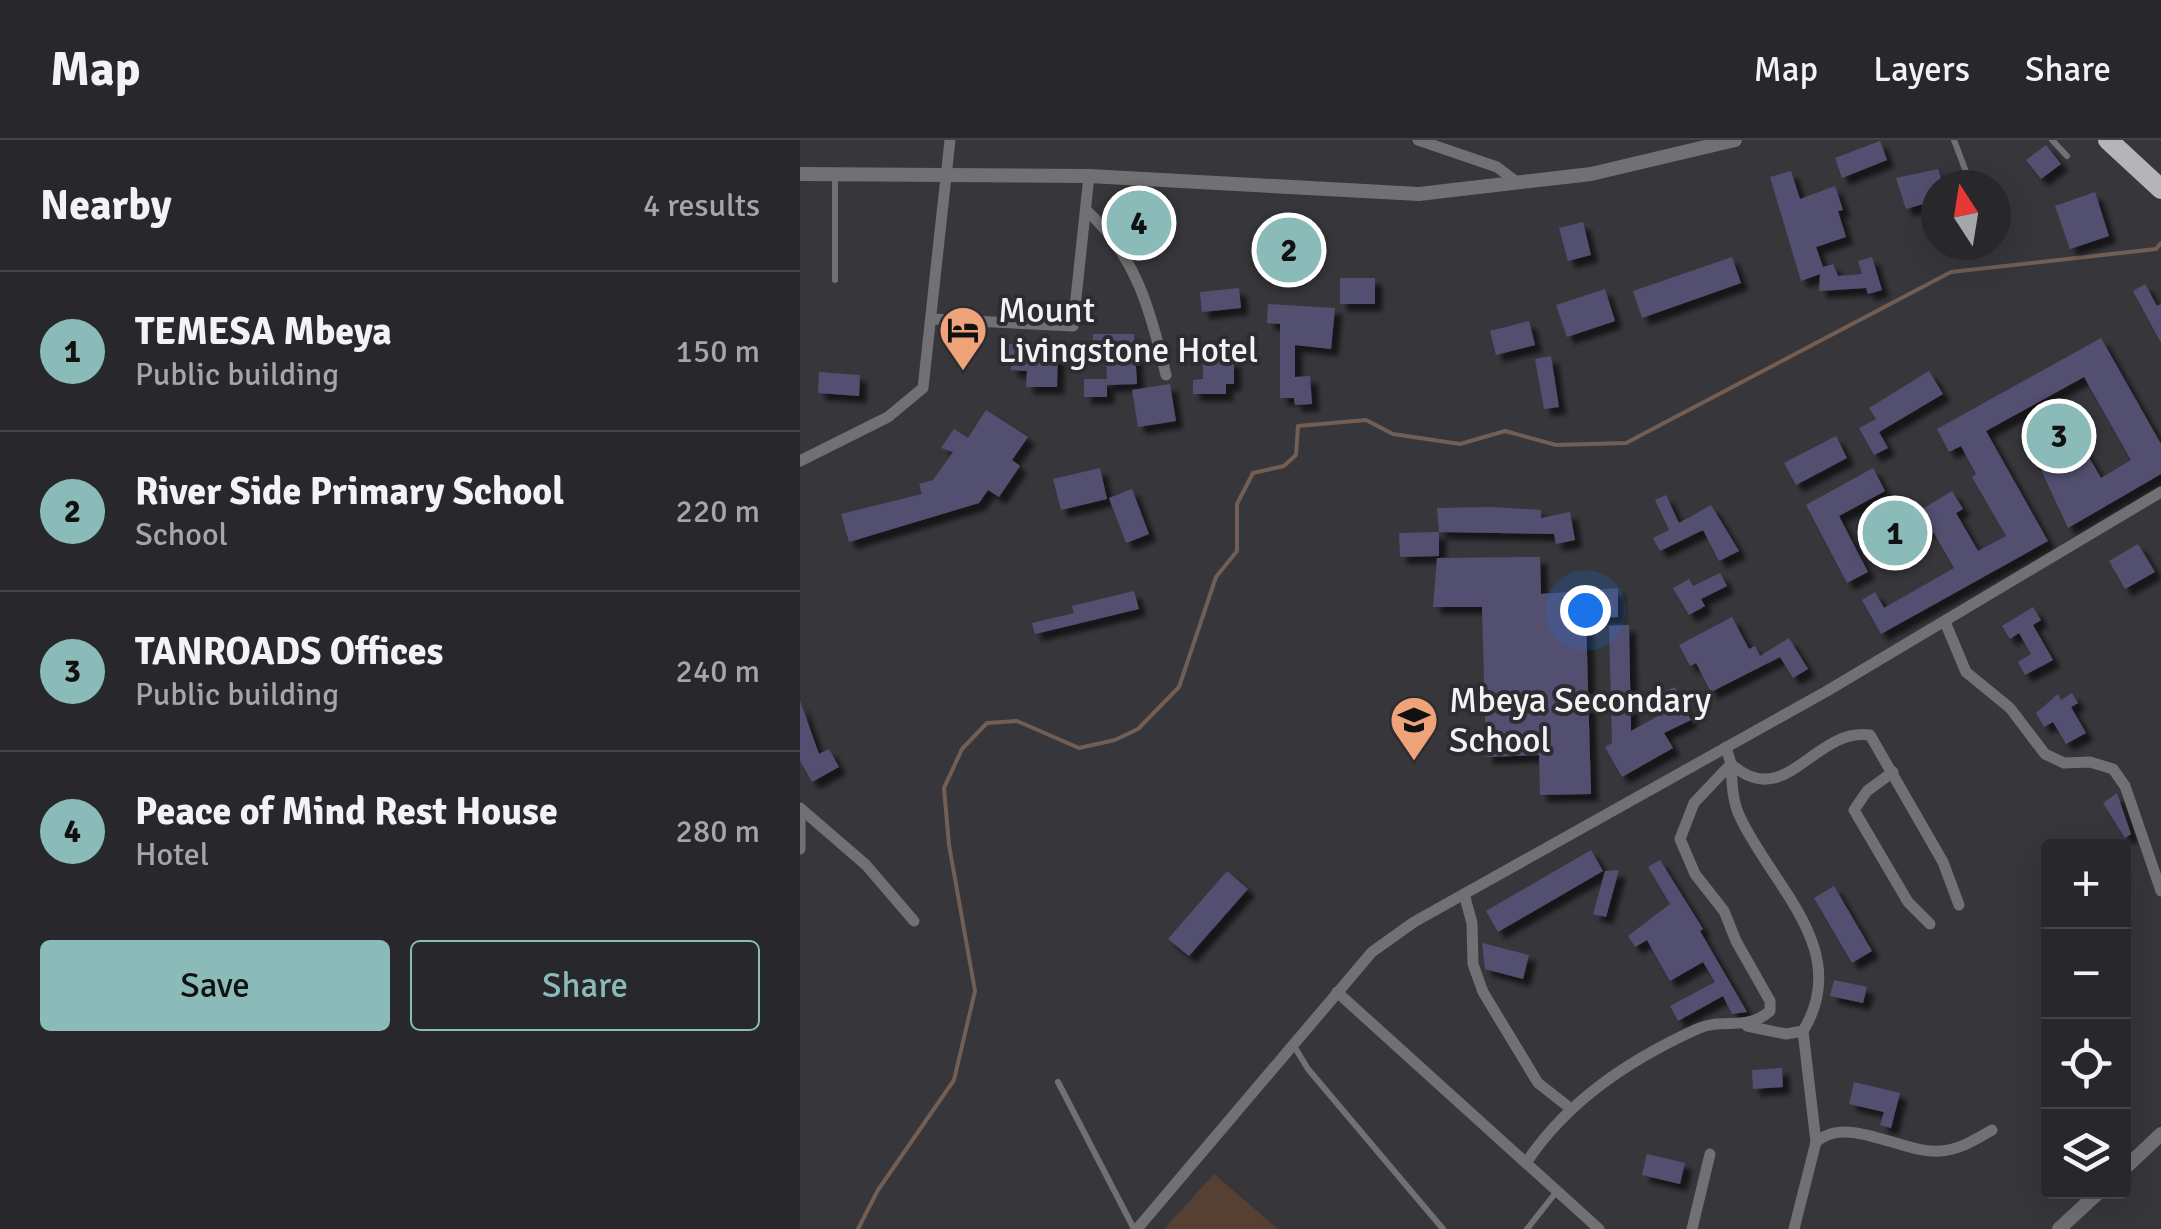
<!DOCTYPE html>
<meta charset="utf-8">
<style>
:root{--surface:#28282c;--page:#303034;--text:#f1f3f6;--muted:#a5a6a9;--line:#444448;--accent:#8bbbb9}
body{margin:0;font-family:Signika,sans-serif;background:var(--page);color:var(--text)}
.controls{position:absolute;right:30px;bottom:30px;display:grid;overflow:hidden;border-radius:10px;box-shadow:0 10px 40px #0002}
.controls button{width:90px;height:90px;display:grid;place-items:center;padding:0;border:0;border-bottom:2px solid var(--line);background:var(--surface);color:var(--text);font:50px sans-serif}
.compass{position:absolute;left:1121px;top:30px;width:90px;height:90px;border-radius:50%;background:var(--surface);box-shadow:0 10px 40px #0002;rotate:348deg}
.you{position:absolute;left:785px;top:470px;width:35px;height:35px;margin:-25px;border:8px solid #fff;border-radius:50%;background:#1a73e8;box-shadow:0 0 0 15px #1a73e833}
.badge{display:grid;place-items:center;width:65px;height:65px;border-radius:50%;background:var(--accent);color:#111;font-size:32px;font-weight:700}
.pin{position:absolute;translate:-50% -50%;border:5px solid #fff;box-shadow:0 2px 10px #0006}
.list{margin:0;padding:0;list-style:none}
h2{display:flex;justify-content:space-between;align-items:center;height:130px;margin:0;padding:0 40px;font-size:42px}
h2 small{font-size:32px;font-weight:400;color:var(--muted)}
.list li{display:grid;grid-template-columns:65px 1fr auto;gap:30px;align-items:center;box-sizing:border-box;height:160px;padding:0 40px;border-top:2px solid var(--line)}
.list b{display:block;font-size:38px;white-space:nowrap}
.list p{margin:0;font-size:32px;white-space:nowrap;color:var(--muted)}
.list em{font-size:32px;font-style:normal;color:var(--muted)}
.actions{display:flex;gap:20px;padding:30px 40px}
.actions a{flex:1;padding:22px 0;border:2px solid var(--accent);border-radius:10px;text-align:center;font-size:35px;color:var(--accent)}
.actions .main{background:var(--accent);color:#111}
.icon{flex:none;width:55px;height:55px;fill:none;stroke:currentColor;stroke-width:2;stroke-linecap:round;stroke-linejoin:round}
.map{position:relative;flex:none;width:1361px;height:1089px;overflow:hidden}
header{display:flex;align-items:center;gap:60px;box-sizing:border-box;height:140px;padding:0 50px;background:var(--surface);border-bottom:2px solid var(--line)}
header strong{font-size:48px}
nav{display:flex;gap:55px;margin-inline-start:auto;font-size:35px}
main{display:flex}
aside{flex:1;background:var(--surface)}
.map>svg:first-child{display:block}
.green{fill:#563f33}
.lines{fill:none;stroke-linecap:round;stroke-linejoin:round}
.stream{stroke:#725e53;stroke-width:4}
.building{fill:#525070;filter:url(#shadow)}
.service{stroke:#717173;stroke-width:6}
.minor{stroke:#717173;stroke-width:11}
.tertiary{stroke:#717173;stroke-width:14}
.trunk{stroke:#b4b4ba;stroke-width:20}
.labels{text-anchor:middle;stroke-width:8;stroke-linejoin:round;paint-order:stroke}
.poi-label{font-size:35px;fill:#f3f3f6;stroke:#2c2c31;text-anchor:start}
</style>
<header>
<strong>Map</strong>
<nav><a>Map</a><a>Layers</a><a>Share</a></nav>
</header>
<main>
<aside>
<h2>Nearby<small>4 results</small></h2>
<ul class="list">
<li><span class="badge">1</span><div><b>TEMESA Mbeya</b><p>Public building</p></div><em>150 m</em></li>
<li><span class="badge">2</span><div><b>River Side Primary School</b><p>School</p></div><em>220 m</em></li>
<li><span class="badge">3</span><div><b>TANROADS Offices</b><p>Public building</p></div><em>240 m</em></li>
<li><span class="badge">4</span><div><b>Peace of Mind Rest House</b><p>Hotel</p></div><em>280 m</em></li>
</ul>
<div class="actions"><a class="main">Save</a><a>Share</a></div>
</aside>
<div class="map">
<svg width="1361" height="1089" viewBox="0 0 1361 1089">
<defs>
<filter id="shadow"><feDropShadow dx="7" dy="7" stdDeviation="2.5" flood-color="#0009"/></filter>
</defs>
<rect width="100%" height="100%" fill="#36363b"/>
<path class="green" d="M414,1034L478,1089H364Z"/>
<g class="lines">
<path class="stream" d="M58,1089L78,1050L154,940L175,851L149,705L144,648L162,609L187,583L217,581L279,608L315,600L338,589L379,547L416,437L437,411V364L453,333L484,326L496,315L498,286L566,280L593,294L660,304L705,291L756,305L826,303L1151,132L1356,109L1361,103"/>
</g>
<g class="building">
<path d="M1080,1L1087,20L1042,38L1035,18Z"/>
<path d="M1246,5L1261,24L1241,39L1226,20Z"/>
<path d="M1138,29L1143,45H1136L1134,82L1127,63L1106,69L1096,38Z"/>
<path d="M991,31L1000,59L1035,46L1043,70L1038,71L1046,97L1016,107L1023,127L1033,124L1038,136L1062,134L1058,121L1072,117L1082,150L1068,154L1066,148L1019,151L1020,134L1001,141L970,37Z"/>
<path d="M1295,52L1309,96L1270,109L1255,66Z"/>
<path d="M783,82L791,115L768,121L759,88Z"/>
<path d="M932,117L941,143L842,178L833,151Z"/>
<rect x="540" y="138" width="35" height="26"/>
<path d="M1345,144L1357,166L1361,164V203L1333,151Z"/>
<path d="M439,148L441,168L402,172L400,152Z"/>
<path d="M805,149L815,181L767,197L756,165Z"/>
<path d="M468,164L535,168L531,209L495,205V237L510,236L512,264L495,265L494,258H480V184L467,183Z"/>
<path d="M729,181L735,205L696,215L690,191Z"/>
<path d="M293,194H334L337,244L307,245V257H284V239H307L306,206H293Z"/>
<path d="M1301,198L1361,304V334L1268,388L1241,330L1283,307L1301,338L1331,320L1284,237L1186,291L1248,401L1081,494L1062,460L1075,452L1084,468L1154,428L1131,388L1119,394L1109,377L1152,351L1163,369L1156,373L1178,411L1206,396L1172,337L1176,334L1161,306L1149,312L1137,289Z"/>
<path d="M204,204L258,205L257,247H226L227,231L211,230V218H204Z"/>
<path d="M751,216L759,267L744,269L735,219Z"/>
<path d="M403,220H434V244H426V254H393V240L403,239Z"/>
<path d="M1129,231L1143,254L1079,292L1088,308L1074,315L1059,288L1076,279L1069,268Z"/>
<path d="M19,232L60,235L59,256L18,253Z"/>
<path d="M370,244L376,281L338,287L332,250Z"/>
<path d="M186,270L228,297L212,320L220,326L199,357L188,350L179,363L49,402L41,374L122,354L119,344L133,340L153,312L141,308L154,289L168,298Z"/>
<path d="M1036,296L1047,318L996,345L984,323Z"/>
<path d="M300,328L307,359L261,370L253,339Z"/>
<path d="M1073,328L1085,351L1039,376L1068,432L1047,443L1006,365Z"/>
<path d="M332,349L349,394L326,403L309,358Z"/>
<path d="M866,355L879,383L911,365L939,411L919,421L903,390L860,411L853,398L869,390L855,360Z"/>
<path d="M691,367L741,370V378L770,372L775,400L756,404L754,394L639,392L637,368Z"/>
<path d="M639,392V416L600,417L599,393Z"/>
<path d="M1338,404L1355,432L1325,449L1309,421Z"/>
<path d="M740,417L741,454L818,448V477L786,478L791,654L740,655L739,615L686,617L682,467H633L637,418Z"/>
<path d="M920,433L927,446L901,459L905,466L889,475L873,448L889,439L893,446Z"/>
<path d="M334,451L339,469L235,494L232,483L274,473L272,466Z"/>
<path d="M1233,467L1241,480L1233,485L1253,520L1225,535L1218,522L1231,514L1219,493L1210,499L1202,486Z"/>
<path d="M932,477L949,509L955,506L960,516L989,498L1008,529L993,538L980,517L911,552L896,523L890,526L879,505Z"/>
<path d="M829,485L831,591L867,571L859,554L875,547L891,580L864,593L873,608L822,637L805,607L812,603L809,486Z"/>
<path d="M1272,553L1278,563L1271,567L1286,593L1266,604L1253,582L1244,587L1236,573L1258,554L1261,560Z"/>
<path d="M0,561L19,614L29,609L39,627L12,642L0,621Z"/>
<path d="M1317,653L1331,694L1325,698L1303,663Z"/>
<path d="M791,710L803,731L698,792L686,771Z"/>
<path d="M860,720L903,789L900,791L947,872L932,874L923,856L878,881L870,866L915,842L903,822L870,841L847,800L835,807L828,796L870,764L848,727Z"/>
<path d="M819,730L806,777L793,774L805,731Z"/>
<path d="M427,731L448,749L389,816L368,799Z"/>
<path d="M1034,746L1072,811L1052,823L1014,758Z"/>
<path d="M682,803L729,815L723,839L685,829Z"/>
<path d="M1034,840L1067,847L1063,863L1030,856Z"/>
<path d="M982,928L983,947L953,949L952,930Z"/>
<path d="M1054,942L1100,953L1091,988L1080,985L1084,972L1049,964Z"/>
<path d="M847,1014L885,1023L880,1044L842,1035Z"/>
</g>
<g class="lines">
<g class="service">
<path d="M1154,0L1171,45"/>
<path d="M1252,0L1267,16"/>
<path d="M35,140V36"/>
<path d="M494,906L508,929L643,1089"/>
<path d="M258,942L334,1089"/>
<path d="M727,1089L757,1051"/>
</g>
<g class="minor">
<path d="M618,0L697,27L718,43"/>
<path d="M286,70C336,115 351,172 366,235"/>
<path d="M133,179L273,186L289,36"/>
<path d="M0,321L88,277L123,248L150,0"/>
<path d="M1145,482L1166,532L1210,568L1245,614L1264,623L1290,622L1313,629L1325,646L1361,751"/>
<path d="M931,624C932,641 932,661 940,677C972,746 1053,810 1003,891L986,894L947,886"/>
<path d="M931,624C986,673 1014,587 1070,595L1143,722L1159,765"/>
<path d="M1093,632L1067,651L1054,670L1108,762L1130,784"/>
<path d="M0,668L66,725L114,781"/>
<path d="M0,676V709"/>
<path d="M664,754L672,783L673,824L683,852L738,943L770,968"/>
<path d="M537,852L799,1089"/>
<path d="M1003,891L1016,1002"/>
<path d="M726,1023C767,961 829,920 897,889C923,877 946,892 970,871V861L936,801L924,771L895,734L880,699L894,663L931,624L926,607"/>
<path d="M337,1089L572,812L614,782L1027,551L1361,352"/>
<path d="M892,1089L910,1014"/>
<path d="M994,1089L1016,1002C1046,974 1103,1014 1140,1011C1159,1010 1175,1000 1192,990"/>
</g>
<g class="tertiary">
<path d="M0,34L289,36L619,54L791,34L935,0"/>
<path d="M1324,1029L1361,994"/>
<path d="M1259,1089L1299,1052"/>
</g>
<path class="trunk" d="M1308,0L1361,49"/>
</g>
<defs>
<g id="hotel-pin" transform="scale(2.5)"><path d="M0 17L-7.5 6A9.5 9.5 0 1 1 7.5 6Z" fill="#efa378" stroke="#2c2c31"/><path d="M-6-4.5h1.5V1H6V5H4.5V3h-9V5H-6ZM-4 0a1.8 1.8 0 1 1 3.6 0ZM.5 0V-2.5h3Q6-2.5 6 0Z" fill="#111"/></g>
<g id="school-pin" transform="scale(2.5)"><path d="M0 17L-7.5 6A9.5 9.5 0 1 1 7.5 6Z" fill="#efa378" stroke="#2c2c31"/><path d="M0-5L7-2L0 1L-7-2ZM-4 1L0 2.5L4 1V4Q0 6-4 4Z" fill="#111"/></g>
</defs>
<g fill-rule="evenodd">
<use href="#hotel-pin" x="163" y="190"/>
<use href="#school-pin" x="614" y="580"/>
</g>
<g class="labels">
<g class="poi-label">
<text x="198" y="182">Mount<tspan x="198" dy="40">Livingstone Hotel</tspan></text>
<text x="649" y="572">Mbeya Secondary<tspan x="649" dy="40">School</tspan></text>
</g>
</g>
</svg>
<div class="controls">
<button>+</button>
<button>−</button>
<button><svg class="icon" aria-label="locate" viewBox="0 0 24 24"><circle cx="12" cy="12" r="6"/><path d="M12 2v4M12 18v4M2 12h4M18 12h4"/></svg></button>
<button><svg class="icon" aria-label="layers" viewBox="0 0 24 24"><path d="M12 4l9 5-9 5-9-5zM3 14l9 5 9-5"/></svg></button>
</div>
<svg class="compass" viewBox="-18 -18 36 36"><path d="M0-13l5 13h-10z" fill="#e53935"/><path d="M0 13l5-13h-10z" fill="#a5a6a9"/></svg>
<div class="you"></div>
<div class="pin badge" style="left:1095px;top:393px">1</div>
<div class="pin badge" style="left:489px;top:110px">2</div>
<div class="pin badge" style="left:1259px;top:296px">3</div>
<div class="pin badge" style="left:339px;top:83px">4</div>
</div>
</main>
